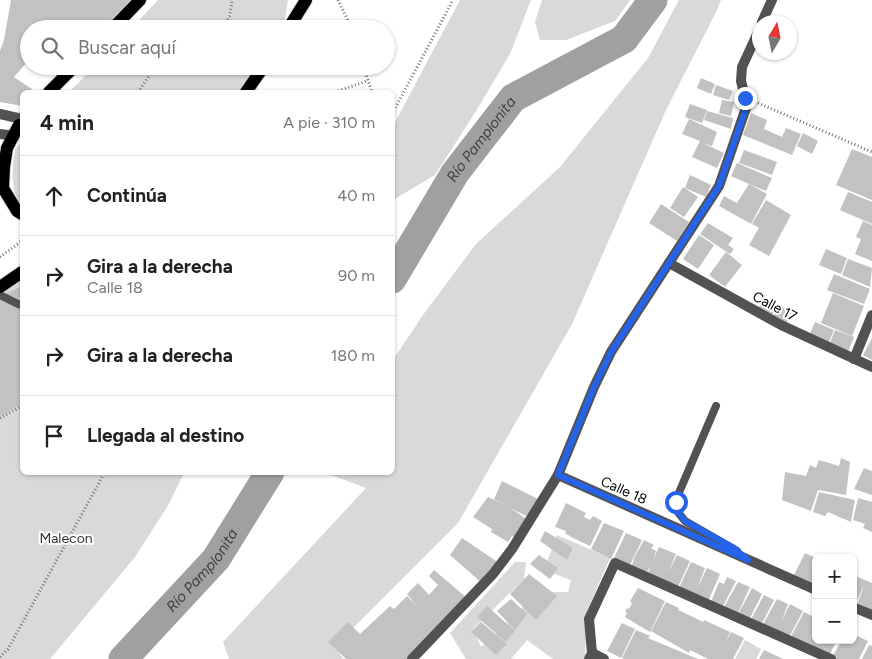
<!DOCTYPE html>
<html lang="es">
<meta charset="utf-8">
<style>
:root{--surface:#fff;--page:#f6f6f6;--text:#222;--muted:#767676;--line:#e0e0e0}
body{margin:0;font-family:Figtree,sans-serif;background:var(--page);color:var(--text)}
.controls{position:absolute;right:15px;bottom:15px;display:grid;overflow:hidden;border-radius:8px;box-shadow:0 1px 4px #0004}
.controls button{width:45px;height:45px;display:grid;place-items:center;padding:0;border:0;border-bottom:1px solid var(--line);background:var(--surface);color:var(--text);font:25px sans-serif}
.compass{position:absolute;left:752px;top:15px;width:45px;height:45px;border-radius:50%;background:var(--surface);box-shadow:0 1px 4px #0004;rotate:10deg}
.stop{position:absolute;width:15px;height:15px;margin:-11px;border:4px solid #2563eb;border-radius:50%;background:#fff}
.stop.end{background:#2563eb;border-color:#fff;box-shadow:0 1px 5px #0008}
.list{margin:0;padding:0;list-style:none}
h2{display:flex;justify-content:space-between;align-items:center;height:65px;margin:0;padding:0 20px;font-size:21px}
h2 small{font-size:16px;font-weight:400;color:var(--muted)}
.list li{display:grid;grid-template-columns:32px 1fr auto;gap:15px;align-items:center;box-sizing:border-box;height:80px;padding:0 20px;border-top:1px solid var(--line)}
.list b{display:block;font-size:19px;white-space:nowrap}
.list p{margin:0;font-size:16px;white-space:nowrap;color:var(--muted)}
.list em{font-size:16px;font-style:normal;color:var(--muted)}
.icon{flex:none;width:28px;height:28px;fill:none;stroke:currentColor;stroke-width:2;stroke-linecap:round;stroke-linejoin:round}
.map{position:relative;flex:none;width:872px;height:659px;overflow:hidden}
.search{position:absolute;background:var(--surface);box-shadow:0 1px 4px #0004;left:20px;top:20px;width:375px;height:55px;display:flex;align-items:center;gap:12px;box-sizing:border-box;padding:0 18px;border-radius:28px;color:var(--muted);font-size:19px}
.panel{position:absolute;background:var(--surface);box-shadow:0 1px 4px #0004;left:20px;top:90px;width:375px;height:385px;border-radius:8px}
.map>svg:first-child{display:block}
.green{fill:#d9d9d9}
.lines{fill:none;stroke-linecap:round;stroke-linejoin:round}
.river{stroke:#a0a0a0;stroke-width:29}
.building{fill:#c2c2c2}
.primary-casing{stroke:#dbdbdb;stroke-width:14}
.path{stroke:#747474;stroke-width:3;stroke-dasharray:1 2.5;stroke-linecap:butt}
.service{stroke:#525252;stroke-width:8}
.minor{stroke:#525252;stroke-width:10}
.tertiary{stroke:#525252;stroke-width:10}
.primary{stroke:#000;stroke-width:12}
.route{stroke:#2563eb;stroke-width:6}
.labels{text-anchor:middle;stroke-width:4;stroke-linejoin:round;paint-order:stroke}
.street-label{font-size:14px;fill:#000;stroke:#fff}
.park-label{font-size:14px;fill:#303030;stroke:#fff}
.water-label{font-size:15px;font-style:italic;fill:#414141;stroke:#fff}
</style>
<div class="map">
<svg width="872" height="659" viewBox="0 0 872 659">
<rect width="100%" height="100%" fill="#fff"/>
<g class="green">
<path d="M158,0H288L285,19L279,29H131Z"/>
<path d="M460,0H531L510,54L476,111L435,175L393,200V126Z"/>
<path d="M542,0H630L615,21L566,40H540L535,22Z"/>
<path d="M679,0H721L716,12L666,110L572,324L458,523L335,646L343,659H229L223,642L366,488L326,473L392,472L393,360L423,315L476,244L560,167L648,58Z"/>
<path d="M95,66H257L239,92H69Z"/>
<path d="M22,141V205C10,195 12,165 15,151C16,147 20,144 22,141Z"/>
<path d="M22,278V472L184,473L169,504L135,557L50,659H0V292Z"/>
<path d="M557,535L610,558L587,611L585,656L584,659H553L527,640L511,659H466L450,633L515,562H526L524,579L473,629L481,647L505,625L537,592H568L571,580L544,570Z"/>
<path d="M745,640L761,649L756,659H735Z"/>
</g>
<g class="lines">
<g class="river">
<path id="s1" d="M392,279L455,173L513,98L624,39L653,0"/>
<path id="s2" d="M123,659L216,559L270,472"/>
</g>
</g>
<g class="building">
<path d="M11,0H133L106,29H29V60L14,77L36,92H22V106L0,102V51L4,40Z"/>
<path d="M701,78L715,84L711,94L697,88Z"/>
<path d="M716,85L733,91L729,100L713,95Z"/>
<path d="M722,100L734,102L731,116L719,113Z"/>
<path d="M690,104L707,110L702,123L685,117Z"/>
<path d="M707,111L733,118L731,129L704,120Z"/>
<path d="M751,113L767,120L764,129L782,137L786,128L801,134L792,155L743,135Z"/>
<path d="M689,119L717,132L712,146L703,143L724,153L717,168L692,157L700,141L682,134Z"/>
<path d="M803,133L818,141L812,154L797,146Z"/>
<path d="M852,149L872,157V200L836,185Z"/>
<path d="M744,150L777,162L772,175L739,163Z"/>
<path d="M737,163L772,178L766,191L749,184L767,194L751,224L719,206L724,196L742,206L737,203L749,184L731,176Z"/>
<path d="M690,175L711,185L706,197L685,188Z"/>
<path d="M683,187L698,197L684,217L670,208Z"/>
<path d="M848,192L872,202V224L840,210Z"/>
<path d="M766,200L791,215L769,256L749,245L759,228L775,237L752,224Z"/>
<path d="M661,204L689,222L677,241L649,223Z"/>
<path d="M863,221L872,225V261L855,254L861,239L856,237Z"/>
<path d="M708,223L733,238L728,245L734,249L730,254L700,234Z"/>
<path d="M699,235L714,245L698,269L683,259Z"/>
<path d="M826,249L847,258L841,274L819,265Z"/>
<path d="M726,252L742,265L725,287L709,275Z"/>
<path d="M848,259L872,268L870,287L842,275Z"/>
<path d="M834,274L870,289L864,304L827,290Z"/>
<path d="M22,286V404L0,416V297Z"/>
<path d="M833,293L864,306L852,336L821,323Z"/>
<path d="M765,297L778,305L771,317L758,309Z"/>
<path d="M779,305L792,312L786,324L772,318Z"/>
<path d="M815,322L834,330L828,344L809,336Z"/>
<path d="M835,330L854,337L848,352L829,345Z"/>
<path d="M872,338V360L863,355Z"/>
<path d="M841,458L850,462L846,495L818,490L811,511L782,500L785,472L806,476L810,465L816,468L819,460L839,466Z"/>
<path d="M864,468L872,471V495L854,489Z"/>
<path d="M502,481L538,499L528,517L510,508L533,523L520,542L512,536L508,542L491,532L492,529L473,517L488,497L504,504L494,499Z"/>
<path d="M819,492L855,500L851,522L828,512L825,516L813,512Z"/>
<path d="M858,498L872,502V532L863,528L865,524L853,520Z"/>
<path d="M566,503L586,513L584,517L590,520L593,516L602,521L590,546L573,538L565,533L566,531L555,527Z"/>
<path d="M604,523L624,531L611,559L591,549Z"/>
<path d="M545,531L573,548L567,560L540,541Z"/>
<path d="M626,533L642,540L629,567L613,560Z"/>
<path d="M462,538L499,563L483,584L450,555Z"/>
<path d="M644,540L654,545L651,548L656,551L653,560L659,547L676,554L668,573L677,555L690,561L678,587L648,573L651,566L645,575L631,568L635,556Z"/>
<path d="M805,553L816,558V587L793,577Z"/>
<path d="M539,555L558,568L550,579L530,564Z"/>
<path d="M691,562L705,568L697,589L707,568L720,574L707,604L678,590Z"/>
<path d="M434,570L467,598L410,659H346L328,642L348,622L360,634L390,606L394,609L407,596L417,606L407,594L418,583L429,595L438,585L429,576Z"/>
<path d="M529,574L557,596L536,620L510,594Z"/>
<path d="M853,575L872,583V610L858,603L864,585L855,605L853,604Z"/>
<path d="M727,577L736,581L722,608L711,602L719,582L724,584Z"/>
<path d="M738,582L750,587L737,615L723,609Z"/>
<path d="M638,588L665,601L650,632L625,617L627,613L625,611L627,608L629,609L632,603L630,601Z"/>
<path d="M752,588L762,594L747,624L736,618Z"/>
<path d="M764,595L774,600L759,629L749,623Z"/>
<path d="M511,599L527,614L515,630L497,611Z"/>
<path d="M777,599L788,604L781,622L790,604L803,611L787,641L760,630Z"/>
<path d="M666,602L679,608L678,610L691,616L703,622L704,620L730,632L726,642L731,632L744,638L733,659H708L690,650L689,653L651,631Z"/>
<path d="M487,606L515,631L506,642L477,617Z"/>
<path d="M804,612L816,618V622L811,632L816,624V640H837L828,658L788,642Z"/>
<path d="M481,622L507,644L496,655L471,632Z"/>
<path d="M622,623L635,629L621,658L607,651Z"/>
<path d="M636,630L650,636L648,638L698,659H624L622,658Z"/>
<path d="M853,634L868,641L859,659H831L842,640H853Z"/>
<path d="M869,645L872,646V659H862Z"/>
<path d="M764,650L777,656L783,659H759Z"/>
</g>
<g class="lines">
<g class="primary-casing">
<g id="primary">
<path d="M112,29L140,0"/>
<path d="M288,29L306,0"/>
<path d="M49,92L75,66"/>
<path d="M246,92L264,66"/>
<path d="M19,125L7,148L4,167L3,188L17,211L22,214"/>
<path d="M0,287L22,272"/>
</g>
</g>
<g class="path">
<path d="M338,0L352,29"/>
<path d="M223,29L230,15L232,0"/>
<path d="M363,66L372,92"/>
<path d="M138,92L154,69L160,66"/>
<path d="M335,92L367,81"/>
<path d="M758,103L872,152"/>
<path d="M392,114L453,0"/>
<path d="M0,257L22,241"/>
<path d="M0,418L22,406"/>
<path d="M0,657L8,649L105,472"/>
</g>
<g class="service">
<path d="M0,295L18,304L22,305"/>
<path d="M716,406L675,502L677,511L685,521L737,551"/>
</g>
<g class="minor">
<path d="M762,22L772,0"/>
<path d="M669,263L781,325L872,367"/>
<path d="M854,359L872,315"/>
<path d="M558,475L816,590"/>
<path d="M853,607L872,615"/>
<path d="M592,653L604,659"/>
<path d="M412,659L493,574L512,549L558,475L594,387L611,352L719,186L747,105L741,81L742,67L760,28"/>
<path d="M589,659L592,653L589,619L615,563L831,659"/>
</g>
<g class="tertiary">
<path d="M0,114L22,119"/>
<path d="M0,134L8,135"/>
</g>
<use href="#primary" class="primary"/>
</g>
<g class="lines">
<path class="route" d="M676,502L677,511L685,521L734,548L748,560L558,475L594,387L611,352L719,186L747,105L745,98"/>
</g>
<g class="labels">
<g class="street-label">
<text transform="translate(775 306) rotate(28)" y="5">Calle 17</text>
<text transform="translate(624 490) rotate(24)" y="5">Calle 18</text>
</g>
<g class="park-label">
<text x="66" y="543">Malecon</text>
</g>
<g class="water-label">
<text dy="5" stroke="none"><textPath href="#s1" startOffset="166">Río Pamplonita</textPath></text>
<text dy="5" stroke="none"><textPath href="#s2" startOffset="119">Río Pamplonita</textPath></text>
</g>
</g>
</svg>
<div class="controls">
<button>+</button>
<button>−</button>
</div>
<svg class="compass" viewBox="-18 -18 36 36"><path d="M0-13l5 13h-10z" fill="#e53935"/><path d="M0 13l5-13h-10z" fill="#767676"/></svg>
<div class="stop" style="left:676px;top:502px"></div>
<div class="stop end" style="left:745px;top:98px"></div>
<div class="search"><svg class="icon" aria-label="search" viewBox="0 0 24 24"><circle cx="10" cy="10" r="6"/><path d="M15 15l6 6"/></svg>Buscar aquí</div>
<section class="panel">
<h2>4 min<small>A pie · 310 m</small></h2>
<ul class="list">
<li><svg class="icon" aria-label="ahead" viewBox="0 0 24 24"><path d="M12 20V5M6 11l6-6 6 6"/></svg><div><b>Continúa</b></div><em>40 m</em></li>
<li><svg class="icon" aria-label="right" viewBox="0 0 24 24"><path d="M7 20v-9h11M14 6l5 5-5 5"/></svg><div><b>Gira a la derecha</b><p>Calle 18</p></div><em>90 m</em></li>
<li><svg class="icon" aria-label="right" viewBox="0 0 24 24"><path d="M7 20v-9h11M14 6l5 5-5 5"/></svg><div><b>Gira a la derecha</b></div><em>180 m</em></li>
<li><svg class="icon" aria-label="arrive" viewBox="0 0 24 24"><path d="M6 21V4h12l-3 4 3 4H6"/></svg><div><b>Llegada al destino</b></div></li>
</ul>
</section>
</div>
